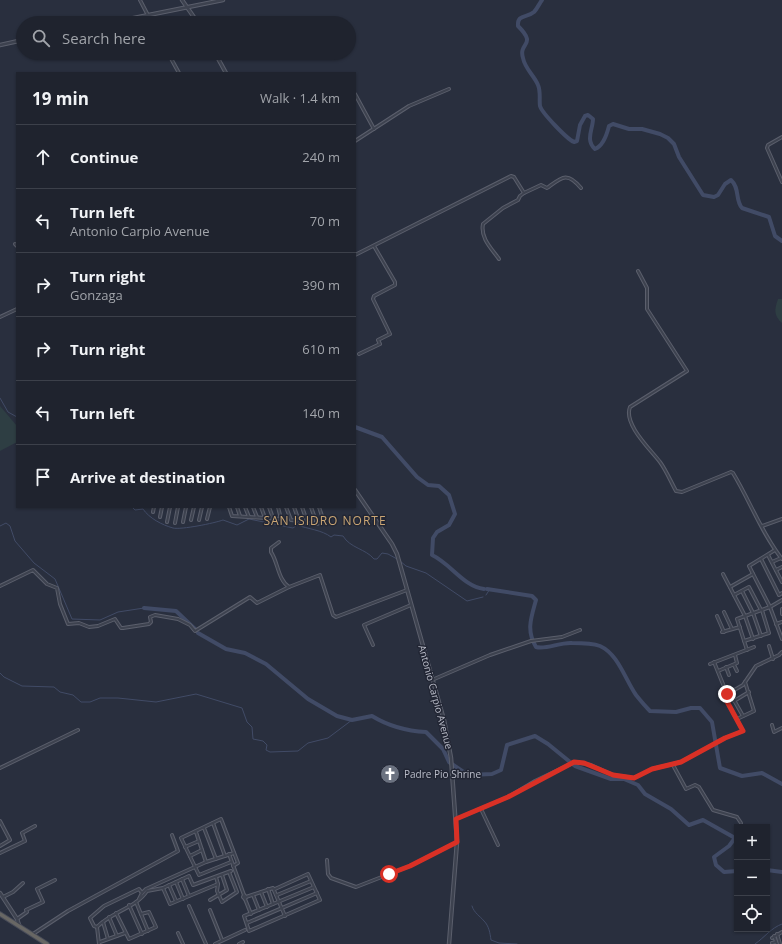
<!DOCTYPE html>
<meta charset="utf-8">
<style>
:root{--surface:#1f232e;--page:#272b36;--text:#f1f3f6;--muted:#a1a4aa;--line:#3c404a}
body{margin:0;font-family:"Open Sans",sans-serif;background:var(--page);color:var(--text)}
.controls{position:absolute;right:12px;bottom:12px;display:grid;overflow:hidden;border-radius:0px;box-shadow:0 1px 3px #0004}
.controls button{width:36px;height:36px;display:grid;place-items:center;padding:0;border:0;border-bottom:1px solid var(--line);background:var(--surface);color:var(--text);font:20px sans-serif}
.stop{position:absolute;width:12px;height:12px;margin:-9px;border:3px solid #d93025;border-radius:50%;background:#fff}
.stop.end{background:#d93025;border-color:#fff;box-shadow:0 1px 4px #0008}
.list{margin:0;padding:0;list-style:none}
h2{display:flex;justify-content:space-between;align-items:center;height:52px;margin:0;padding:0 16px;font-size:17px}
h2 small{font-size:13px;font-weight:400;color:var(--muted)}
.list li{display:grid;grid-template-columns:26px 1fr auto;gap:12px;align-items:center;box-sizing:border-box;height:64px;padding:0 16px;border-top:1px solid var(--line)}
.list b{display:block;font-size:15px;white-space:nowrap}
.list p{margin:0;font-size:13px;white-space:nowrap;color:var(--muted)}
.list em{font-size:13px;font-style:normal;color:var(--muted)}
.icon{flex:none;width:22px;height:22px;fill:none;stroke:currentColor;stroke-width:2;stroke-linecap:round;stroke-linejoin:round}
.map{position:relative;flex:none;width:782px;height:944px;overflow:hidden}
.search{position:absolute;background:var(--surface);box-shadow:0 1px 3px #0004;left:16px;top:16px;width:340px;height:44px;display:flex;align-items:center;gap:10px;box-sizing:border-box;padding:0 14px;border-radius:22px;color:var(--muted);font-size:15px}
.panel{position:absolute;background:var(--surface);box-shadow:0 1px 3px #0004;left:16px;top:72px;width:340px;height:436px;border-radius:0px}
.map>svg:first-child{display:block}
.green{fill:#2e3e43}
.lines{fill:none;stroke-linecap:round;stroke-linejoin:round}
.stream{stroke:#414b66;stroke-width:1}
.river{stroke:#414b66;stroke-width:4}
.minor-casing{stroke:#5b5f6c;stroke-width:4}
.tertiary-casing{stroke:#5b5f6c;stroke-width:4.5}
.trunk-casing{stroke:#484c59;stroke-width:5.5}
.minor{stroke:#3d424f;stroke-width:2}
.tertiary{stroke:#3d424f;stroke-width:2.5}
.trunk{stroke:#686764;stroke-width:3.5}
.route{stroke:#d93025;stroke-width:5}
.labels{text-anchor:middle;stroke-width:3;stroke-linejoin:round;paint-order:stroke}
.street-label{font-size:10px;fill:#babdc9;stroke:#222634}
.poi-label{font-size:10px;fill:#babdc9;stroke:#222634;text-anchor:start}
.quarter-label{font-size:12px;letter-spacing:1px;fill:#caa674;stroke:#222634}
</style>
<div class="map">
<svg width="782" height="944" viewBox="0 0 782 944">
<rect width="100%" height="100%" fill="#292f3e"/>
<g class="green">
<path d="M778,299H782V323C774,316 774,310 778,299Z"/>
<path d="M0,406L17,426V442L0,451Z"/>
</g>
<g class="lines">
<g class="stream">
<path d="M0,398L8,412L17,417"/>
<path d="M132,507L135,510L143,509C149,518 162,525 173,528C181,530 215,523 223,520L237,525L249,519L293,528L297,525C308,529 322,530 331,537L334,535L343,536C350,548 366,549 374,559H377L382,553L388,554L397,559"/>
<path d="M0,526L6,523L10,526L15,541L34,563L55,579L72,619L100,620L118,612L144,608"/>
<path d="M400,561L406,566L426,573L467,601L483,597"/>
<path d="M486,595L490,589"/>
<path d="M0,673L4,677L22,686L54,687L60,692L73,695L81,702H90L100,698H118L156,702L196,694L242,708L247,722L252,727L253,739L263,741L267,745L266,750L270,752L298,751L308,743L328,738L352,720"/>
<path d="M472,906C474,913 480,916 484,921C489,926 490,933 491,940L499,943L517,944"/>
<path d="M755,944C765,937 771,928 782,924"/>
</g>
<g class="river">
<path d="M542,0C539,4 537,9 534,12C527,18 517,14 518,26C538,46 518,42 523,58C525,69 534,75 538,85C541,92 539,100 540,106C542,113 567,139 574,142L577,141L580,125L585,116L588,115L593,119C593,129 585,140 595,149C603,146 607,134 609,126L613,124L629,129H642L660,134L668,138L674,144L679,157L703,195L714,197L718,195L725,184L731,180C740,188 735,200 742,208L769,217L775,236L782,241"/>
<path d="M355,427L382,437L417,477L428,485L439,486L449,495L455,514L449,525L437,532L433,538L432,555C451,564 463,586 484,589"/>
<path d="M487,589L532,596L536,600C531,618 526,630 536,647C546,650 560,642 572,643C580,643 592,643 600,646C618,654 625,679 636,695C640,700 645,706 650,711L676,712L691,708H700L712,722L720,768L742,776L762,773L782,784"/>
<path d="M144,608L176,611L195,629"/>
<path d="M198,633L226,649L245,653L266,664L308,699L337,716L352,720L372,716C390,727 406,731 426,732L443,749L449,762L468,775L492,774L501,770L507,745L535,736L548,744L575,766L611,779H624L638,785L645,794L671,809L689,825L703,820L735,838L729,846L714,857L716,865L724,872L737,871"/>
<path d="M767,870L782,872"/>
</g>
<g class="minor-casing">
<g id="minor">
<path d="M140,0L152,23"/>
<path d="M168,53L179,73"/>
<path d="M355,94L374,129"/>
<path d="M782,137L768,145L767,148L782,182"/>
<path d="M355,141L409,106L449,89"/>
<path d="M15,244L17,246"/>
<path d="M355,255L511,176L514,177L524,193L541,185L547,188C562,177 567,171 581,188"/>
<path d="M499,259C492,249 480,238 483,224L503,208L518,200L520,196L524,193"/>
<path d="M638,271L647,288V309L687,371L630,407C623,424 651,450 660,462C666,470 671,482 676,491L682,492L731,472L733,473C750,501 762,534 782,559"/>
<path d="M0,317L17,309"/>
<path d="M359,354L380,344L378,340L390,334L373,299L374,296L395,285V282L374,246"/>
<path d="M229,507L232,516L281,519L278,507"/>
<path d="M237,507L240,516"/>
<path d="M245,507L249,517"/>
<path d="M253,507L257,517"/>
<path d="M261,507L265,518"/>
<path d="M269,507L273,518"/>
<path d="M286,507L291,520C303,521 312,526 324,522L319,507"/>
<path d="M294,507L299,521"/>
<path d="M302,507L308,524"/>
<path d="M311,507L317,524"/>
<path d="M153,512L154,507"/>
<path d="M160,517L162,507"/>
<path d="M207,519L210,507"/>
<path d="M191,520L194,507"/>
<path d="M199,520L202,507"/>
<path d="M167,522L170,507"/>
<path d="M183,522L186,507"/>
<path d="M175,523L178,507"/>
<path d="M762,526L782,519"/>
<path d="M279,542L271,548V552C278,562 278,580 289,587"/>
<path d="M775,550L749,566L770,607L782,639"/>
<path d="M768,555L782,582"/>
<path d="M761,559L779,595L782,593"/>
<path d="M772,562L781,558"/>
<path d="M776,570L782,567"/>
<path d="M723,574L745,616L753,639"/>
<path d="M0,586L33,570L47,584L57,588L60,604L68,624L79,623L89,627L98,626L115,619L121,628H123L149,624L151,622L150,617L155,615L178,619L190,625L195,631L250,597L257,603L289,587L320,575L333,615L336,617L407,590"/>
<path d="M730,587L753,574"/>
<path d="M742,591L753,613L761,636"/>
<path d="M734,595L749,587L761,610"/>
<path d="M782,609V614"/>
<path d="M724,612L732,629"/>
<path d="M717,616L724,632"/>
<path d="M776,624L782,622"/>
<path d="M722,632L740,627"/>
<path d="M744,641L769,633L762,610"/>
<path d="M373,645L364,625L411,605"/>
<path d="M769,646L773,659"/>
<path d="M747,650L737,619L770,607L782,600"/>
<path d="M714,662L727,694"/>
<path d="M710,664L754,647"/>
<path d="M734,665L737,671"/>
<path d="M726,667L729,675"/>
<path d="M718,671L737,663L735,655"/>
<path d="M432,680L490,655L531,641L562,637L580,630"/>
<path d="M730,693L743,716"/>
<path d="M734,701L749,692"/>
<path d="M737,719L754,711L745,682"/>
<path d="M772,725L774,732L782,728"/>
<path d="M673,765L686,789L695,785L699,787L713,810L737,817L741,823"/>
<path d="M0,768L78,730"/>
<path d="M481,809L498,845"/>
<path d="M456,819L508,797L535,781L575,762L591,765L613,775L634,778L652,769L681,762L725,738L743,731L724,696L743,685L756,666L779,655L782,652"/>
<path d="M0,821L10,840L0,846"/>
<path d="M213,823L225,856"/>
<path d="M204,828L216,859"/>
<path d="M196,832L206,862"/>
<path d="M185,847L199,841"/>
<path d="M0,853L25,841L22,833L35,826"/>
<path d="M229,854L244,895"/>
<path d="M190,856L202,850"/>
<path d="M327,860L328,874L331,878L356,887L410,866L457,842"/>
<path d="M231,862L199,875L181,838L221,819L238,863L233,866"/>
<path d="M216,877L218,884L217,891L222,902L237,892L229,872"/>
<path d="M182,879L189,896"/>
<path d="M176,882L183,899"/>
<path d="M169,885L176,901"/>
<path d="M163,888L170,904L218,884"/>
<path d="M268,889L273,904"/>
<path d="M275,889L308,874L320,900L249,931L244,916L314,887"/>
<path d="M261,892L267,907"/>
<path d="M244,895L246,897L245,899L243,897Z"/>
<path d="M253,895L259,910"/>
<path d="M277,895L311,881"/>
<path d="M3,897L13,892L23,883"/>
<path d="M246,897L273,888L285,916"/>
<path d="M139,899L142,893L146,889L206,862L234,853"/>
<path d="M245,899L251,914"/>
<path d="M210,900L227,890L222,875"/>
<path d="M136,902L148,931"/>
<path d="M129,905L142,934"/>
<path d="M189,906L206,944"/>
<path d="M210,910L222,940"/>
<path d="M116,913L129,939L156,927L149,912L141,914"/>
<path d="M109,917L117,936"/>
<path d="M17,919L27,912L26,910L43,902L37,889L55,880"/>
<path d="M103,922L108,939"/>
<path d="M247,923L317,893"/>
<path d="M97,927L94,926L90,918L104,906L139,889L142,893"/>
<path d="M178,933L183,944"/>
<path d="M33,934L68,911L178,851L172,835"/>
<path d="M777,934L780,944"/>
<path d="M774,936L777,944"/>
<path d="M772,938L782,932"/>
<path d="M100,942L125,933"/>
<path d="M772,943L776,942"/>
<path d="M99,944L97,927C111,912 136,908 147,891L163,888L189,876L193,885L231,871"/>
<path d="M215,944L245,930"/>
<path d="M239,944L243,942"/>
</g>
</g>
<g class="tertiary-casing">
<g id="tertiary">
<path d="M182,0L198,23"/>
<path d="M109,23L223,0"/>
<path d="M0,45L23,40"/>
<path d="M215,53L226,73"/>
<path d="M355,490L392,544L397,554L444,720L451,758L457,842L449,944"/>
<path d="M0,893L17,919L19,925"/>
</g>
</g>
<g class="trunk-casing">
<path id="trunk" d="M0,914L47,944"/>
</g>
<use href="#minor" class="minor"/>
<use href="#tertiary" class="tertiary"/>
<use href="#trunk" class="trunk"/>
</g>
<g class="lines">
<path class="route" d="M389,874L410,866L457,842L456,819L508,797L574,762L584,763L613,775L634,778L652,769L681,762L725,738L743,731L724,696L727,694"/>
</g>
<defs>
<g id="church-disc" transform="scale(1)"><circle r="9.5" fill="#6b7280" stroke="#222634"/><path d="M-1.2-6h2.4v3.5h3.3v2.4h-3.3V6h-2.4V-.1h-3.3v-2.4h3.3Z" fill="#fff"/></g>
</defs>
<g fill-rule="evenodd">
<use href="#church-disc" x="390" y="774"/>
</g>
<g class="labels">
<g class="street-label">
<text transform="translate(436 697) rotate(75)" y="4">Antonio Carpio Avenue</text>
</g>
<g class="poi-label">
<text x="404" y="778">Padre Pio Shrine</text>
</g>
<g class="quarter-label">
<text x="325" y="525">SAN ISIDRO NORTE</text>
</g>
</g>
</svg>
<div class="controls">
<button>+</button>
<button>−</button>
<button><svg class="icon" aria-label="locate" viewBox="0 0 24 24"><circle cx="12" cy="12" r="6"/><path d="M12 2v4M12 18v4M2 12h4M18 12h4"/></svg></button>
</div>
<div class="stop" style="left:389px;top:874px"></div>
<div class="stop end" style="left:727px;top:694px"></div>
<div class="search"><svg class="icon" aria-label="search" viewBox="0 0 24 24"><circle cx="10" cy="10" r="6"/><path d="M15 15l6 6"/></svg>Search here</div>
<section class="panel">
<h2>19 min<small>Walk · 1.4 km</small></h2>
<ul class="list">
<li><svg class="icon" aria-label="ahead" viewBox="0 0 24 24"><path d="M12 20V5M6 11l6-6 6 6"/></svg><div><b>Continue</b></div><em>240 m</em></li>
<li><svg class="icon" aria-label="left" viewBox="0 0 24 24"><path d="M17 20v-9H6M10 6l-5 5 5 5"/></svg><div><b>Turn left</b><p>Antonio Carpio Avenue</p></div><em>70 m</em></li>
<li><svg class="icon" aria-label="right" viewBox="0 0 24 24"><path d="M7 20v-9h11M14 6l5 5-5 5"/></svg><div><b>Turn right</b><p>Gonzaga</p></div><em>390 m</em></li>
<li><svg class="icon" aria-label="right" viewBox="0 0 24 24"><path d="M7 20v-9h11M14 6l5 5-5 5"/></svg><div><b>Turn right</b></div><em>610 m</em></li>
<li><svg class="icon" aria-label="left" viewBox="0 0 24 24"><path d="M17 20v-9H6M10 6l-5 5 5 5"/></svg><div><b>Turn left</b></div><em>140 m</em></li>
<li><svg class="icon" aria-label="arrive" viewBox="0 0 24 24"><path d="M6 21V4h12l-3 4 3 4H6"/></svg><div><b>Arrive at destination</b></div></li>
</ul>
</section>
</div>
